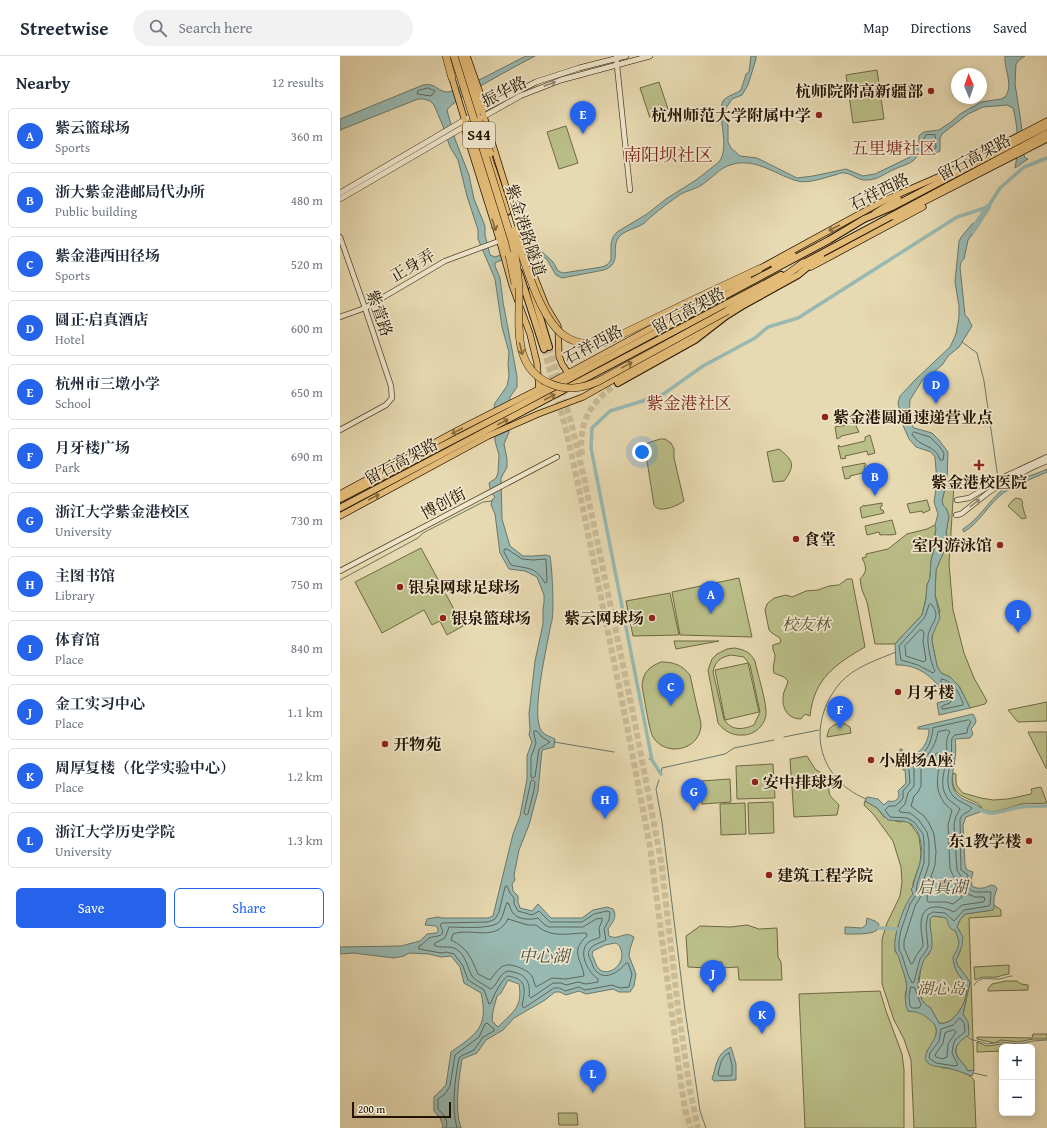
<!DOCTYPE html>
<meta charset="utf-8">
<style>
:root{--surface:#fff;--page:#f2f2f3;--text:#1f2937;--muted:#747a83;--line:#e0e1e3;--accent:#2563eb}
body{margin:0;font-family:"Gentium Book Plus","Noto Serif SC",serif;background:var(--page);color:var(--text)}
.controls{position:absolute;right:12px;bottom:12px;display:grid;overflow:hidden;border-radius:6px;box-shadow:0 2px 10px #0003}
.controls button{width:36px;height:36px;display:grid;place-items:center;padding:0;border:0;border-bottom:1px solid var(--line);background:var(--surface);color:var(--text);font:20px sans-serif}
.compass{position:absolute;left:611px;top:12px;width:36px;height:36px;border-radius:50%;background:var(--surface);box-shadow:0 2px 10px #0003;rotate:358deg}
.scale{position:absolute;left:12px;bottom:10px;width:99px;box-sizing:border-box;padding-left:4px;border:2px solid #231301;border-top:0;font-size:11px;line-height:14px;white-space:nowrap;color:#231301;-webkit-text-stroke:3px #efe6cc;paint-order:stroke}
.you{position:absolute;left:302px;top:396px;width:14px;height:14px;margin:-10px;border:3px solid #fff;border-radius:50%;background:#1a73e8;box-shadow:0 0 0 6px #1a73e833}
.badge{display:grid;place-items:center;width:26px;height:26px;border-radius:50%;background:var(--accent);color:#fff;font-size:13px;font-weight:700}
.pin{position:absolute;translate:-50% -33px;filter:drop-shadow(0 1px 2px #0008)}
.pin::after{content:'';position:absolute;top:21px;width:14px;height:12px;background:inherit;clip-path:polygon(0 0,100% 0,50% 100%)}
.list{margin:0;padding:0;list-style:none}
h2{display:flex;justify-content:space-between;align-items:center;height:52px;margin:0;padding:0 16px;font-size:17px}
h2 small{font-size:13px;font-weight:400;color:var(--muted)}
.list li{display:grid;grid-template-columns:26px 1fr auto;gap:12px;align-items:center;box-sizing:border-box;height:56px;margin:0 8px 8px;padding:0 8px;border:1px solid var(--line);border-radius:6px}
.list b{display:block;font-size:15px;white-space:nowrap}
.list p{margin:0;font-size:13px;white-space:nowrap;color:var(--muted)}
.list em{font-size:13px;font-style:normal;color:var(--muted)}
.actions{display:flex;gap:8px;padding:12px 16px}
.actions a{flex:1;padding:9px 0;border:1px solid var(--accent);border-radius:6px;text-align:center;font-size:14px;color:var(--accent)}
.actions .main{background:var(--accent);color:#fff}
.icon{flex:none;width:22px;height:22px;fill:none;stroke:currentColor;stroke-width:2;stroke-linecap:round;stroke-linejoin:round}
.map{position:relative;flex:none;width:707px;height:1072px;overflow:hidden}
header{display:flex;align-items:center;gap:24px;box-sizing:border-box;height:56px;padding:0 20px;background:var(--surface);border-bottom:1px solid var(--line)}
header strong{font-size:19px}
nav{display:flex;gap:22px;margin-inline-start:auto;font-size:14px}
.search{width:280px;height:36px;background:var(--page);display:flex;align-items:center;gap:10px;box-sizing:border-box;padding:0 14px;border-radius:22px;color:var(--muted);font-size:15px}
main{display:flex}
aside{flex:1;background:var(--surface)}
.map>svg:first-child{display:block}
.green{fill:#babe88;stroke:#6e6844;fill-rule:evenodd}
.water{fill:#98b9b2;stroke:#69776b;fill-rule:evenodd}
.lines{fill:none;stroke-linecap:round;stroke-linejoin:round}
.shore{stroke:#5e665a;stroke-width:1}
.stream{stroke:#69776b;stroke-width:1}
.canal{stroke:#98b9b2;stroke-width:3.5}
.river{stroke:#98b9b2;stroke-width:6}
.trunk-tunnel{stroke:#cabb97;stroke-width:6;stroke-dasharray:6 3;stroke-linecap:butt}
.tertiary-casing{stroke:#54442d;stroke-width:6}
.secondary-casing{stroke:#231301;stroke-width:6}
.primary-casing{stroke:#231301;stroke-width:7}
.trunk-casing{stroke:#231301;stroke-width:8}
.motorway-casing{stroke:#231301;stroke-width:8}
.tertiary{stroke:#efe6cc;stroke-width:4.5}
.secondary{stroke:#efe6cc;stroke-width:5}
.primary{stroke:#e4bc78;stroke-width:5.5}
.trunk{stroke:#e4bc78;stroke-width:6}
.motorway{stroke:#e4bc78;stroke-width:7}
.motorway-bridge-casing{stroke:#231301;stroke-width:8;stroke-linecap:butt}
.motorway-bridge{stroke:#e4bc78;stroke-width:7}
.oneway{stroke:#938771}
.oneway2{stroke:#84683c}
.poi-dot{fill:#8f2418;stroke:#efe6cc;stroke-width:1.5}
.labels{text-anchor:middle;stroke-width:3.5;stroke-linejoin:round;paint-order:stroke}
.shield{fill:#efe6cc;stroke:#60523e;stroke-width:1}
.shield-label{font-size:15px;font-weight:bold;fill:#231301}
.street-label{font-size:16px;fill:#231301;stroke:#efe6cc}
.poi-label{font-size:16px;font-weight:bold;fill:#231301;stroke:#efe6cc;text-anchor:start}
.park-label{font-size:16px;font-style:italic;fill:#584f30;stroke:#efe6cc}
.neighbourhood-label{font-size:17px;fill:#7a1f14;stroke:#efe6cc}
.water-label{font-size:17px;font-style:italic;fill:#4c4d3f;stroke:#efe6cc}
.quarter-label{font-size:18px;fill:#7a1f14;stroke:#efe6cc}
</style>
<header>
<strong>Streetwise</strong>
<div class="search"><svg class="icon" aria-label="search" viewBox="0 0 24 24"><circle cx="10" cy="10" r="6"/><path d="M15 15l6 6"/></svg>Search here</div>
<nav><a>Map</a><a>Directions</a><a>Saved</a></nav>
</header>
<main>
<aside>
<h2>Nearby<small>12 results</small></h2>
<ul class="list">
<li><span class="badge">A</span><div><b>紫云篮球场</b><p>Sports</p></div><em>360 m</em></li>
<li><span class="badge">B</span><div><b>浙大紫金港邮局代办所</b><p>Public building</p></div><em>480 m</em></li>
<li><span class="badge">C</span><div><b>紫金港西田径场</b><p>Sports</p></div><em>520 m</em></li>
<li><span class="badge">D</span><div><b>圆正·启真酒店</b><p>Hotel</p></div><em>600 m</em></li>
<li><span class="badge">E</span><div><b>杭州市三墩小学</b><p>School</p></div><em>650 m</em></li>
<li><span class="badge">F</span><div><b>月牙楼广场</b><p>Park</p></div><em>690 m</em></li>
<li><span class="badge">G</span><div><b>浙江大学紫金港校区</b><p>University</p></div><em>730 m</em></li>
<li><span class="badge">H</span><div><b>主图书馆</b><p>Library</p></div><em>750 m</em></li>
<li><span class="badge">I</span><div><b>体育馆</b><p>Place</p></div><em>840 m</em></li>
<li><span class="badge">J</span><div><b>金工实习中心</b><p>Place</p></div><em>1.1 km</em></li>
<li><span class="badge">K</span><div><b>周厚复楼（化学实验中心）</b><p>Place</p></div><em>1.2 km</em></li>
<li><span class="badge">L</span><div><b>浙江大学历史学院</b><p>University</p></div><em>1.3 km</em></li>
</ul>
<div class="actions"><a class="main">Save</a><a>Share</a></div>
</aside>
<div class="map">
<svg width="707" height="1072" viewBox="0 0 707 1072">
<rect width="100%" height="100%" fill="#e7d9b1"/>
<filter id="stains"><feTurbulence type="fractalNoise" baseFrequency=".005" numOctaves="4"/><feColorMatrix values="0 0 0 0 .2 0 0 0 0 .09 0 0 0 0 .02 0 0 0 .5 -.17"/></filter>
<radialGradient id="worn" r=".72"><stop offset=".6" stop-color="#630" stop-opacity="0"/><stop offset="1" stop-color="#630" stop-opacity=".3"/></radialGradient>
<g class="green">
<path d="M537,14L544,63L513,67L506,19Z"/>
<path d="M319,26L329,56L310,62L300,32Z"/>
<path d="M226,70L238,107L219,113L207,76Z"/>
<path d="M517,367V369L516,370L519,376L501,380V381L497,383L495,371Z"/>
<path d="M530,379L535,397L528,399L527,395L505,400L506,402L501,403L498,390L499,389L500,391L525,385V381Z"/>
<path d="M320,383H325L331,387L334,393V402L344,445C337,450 319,458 314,449L307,405L302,397L304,391L308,387Z"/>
<path d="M439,393C453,404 456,409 444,425L433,426L427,396Z"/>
<path d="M525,407L526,409L524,410L527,416L510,420V422L505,423L502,411H504Z"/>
<path d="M610,425L614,429L609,508L613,554L624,597L634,622L647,645L645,648L630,652L619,630L610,621L601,617L597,610L592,585V580L600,555L595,539L596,514L604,494L607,490L608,483L606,477L609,460L606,452L603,449L602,444L607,426Z"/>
<path d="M676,442L681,443L683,447L682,448L685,459L686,460V462L682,463L668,450L673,444Z"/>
<path d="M587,444L590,454L583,457L582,455L570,457L567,448Z"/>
<path d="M542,447V450L540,451L541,454H543L544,457L522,462L520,452L524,449V450Z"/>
<path d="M552,464L556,478C550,480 546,478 540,479L539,476L527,479L525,470Z"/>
<path d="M595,469L596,473L595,477L596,486L591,505L590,522L587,529L586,542L582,559L555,588H535L527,546L522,534L520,523C527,516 527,511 522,502L526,501V498L548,493L567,478L587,473Z"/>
<path d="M81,492L123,570L107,579L100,565L92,569L84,554L42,577L15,526Z"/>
<path d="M399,522L412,581L340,579L332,536Z"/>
<path d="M507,523H512L525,591C496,608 474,622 470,660L465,658L461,663C448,663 442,653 443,641C443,636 447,630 448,625L444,621L434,617C432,608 435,607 435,599C434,595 432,593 433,589L440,587L441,585L440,582L432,577L429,574L425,554L427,548L434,542L446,539L452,541L466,535L478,534L489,530L499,529Z"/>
<path d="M330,537L339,579L293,580L286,545Z"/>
<path d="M334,585H379L336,593Z"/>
<path d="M395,592C405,594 410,596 415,605C418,620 425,640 426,655C427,668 415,679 403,679C393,680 384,675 378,667L368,614L372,603L377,598L387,593ZM391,599L404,601L410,609L420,656L414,669C402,674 391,675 384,663L373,616C375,605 381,601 391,599Z"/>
<path d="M321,606C334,606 342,609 350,619C353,631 355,643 358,655C359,659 361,665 361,670C359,695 325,701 313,681C309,674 304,640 302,630C303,616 309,611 321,606Z"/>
<path d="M408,607L419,656L385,664L375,614Z"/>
<path d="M707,646V665L678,666L668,654Z"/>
<path d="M503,667L510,671L511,677L487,681C488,671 493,668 503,667Z"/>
<path d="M688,676H707V713L706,712Z"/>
<path d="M467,700L475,713L481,717L482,723L489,731C488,741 493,742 499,749L497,759L454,761L450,703Z"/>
<path d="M433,708L435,742L397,743L396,710Z"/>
<path d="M613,717L616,718V726L617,730L623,737L641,742L653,744L668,743L691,738L692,736L691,733L701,731L707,747C699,748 690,747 682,748C670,750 659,758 646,755C642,754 641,749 637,747C622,740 610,738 613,717Z"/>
<path d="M390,723L391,746L362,748L361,725Z"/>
<path d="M525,745L537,752L544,761L559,766L567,765L572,770L579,780L581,797L580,807L573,827V838L564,854L557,873L555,884V895L559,900L566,924L567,931L565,941L568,955C571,956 575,955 578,956C590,959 600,970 595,982C593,988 589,992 586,996L602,1012C610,1011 630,1017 634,1024L636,1072H574L571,1004L564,983L554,964L542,928V883L547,867L560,840L562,826L561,811L553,785L534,759L524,749Z"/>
<path d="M433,746L434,777L409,778L408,747Z"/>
<path d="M405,747L406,778L381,779L380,748Z"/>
<path d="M654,849L661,854V860L629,862L634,1014L628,1015C625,1008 617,1003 616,996C614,981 640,983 623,958L630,926L618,910L616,904L620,896V875L617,871L620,864L625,858L653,854Z"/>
<path d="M593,860C604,862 607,859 610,871L615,873C621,888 620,889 613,902C614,906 614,910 616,914C619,920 624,925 626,931C630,942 614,971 599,967L590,951C574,947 579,914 584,903C586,901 589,899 590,896C594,886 589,873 590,863Z"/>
<path d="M407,869L419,873L437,872L438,901L441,906L442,924H399L398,911L382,912V906H367V912L348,911L346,880L360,870L391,871Z"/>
<path d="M669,909V918C665,918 661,920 657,921C647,922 644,919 635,924L634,911Z"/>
<path d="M666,925H677L681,928L688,929V934L648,935V933L652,928Z"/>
<path d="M540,935L546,955L562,998L564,1013V1072H465L459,938Z"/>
<path d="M693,978H707V983H693L678,986L661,984L654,987L637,983V981L692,982Z"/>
<path d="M637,986L647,990L662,988L678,990L679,991H662V995L637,996Z"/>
<path d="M218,1057H237L238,1069H219Z"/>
</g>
<g class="water">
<path d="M186,0H195C180,8 113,43 107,54L108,58L115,83L129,119L134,143L145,170V179L150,199L155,201L188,189L196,190L213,206L218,215L223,217L262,211L267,209L271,204V188L273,181L277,176L307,158L326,143L356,124L379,106C391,91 376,58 383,45C386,40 396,38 401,34L406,18L409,16L411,0H416V3L408,29L402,39L392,43L386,52L385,56L388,70V86L391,92L400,100L417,102L457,122L473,120L506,113L523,120L535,118L570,101L579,88V80L581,78L584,76L599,74L611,66L620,58L641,46L661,43L665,41C674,29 664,14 665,0H685L679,4L676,8L675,28L681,66L684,99L685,102L688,103L675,112C679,93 678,70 673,52L667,49L643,51L628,58L602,78L600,82V95L590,100L587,92L585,90C580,94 578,100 574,104C568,109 561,110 555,113C545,117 538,124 527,124C518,125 512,117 504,117C502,116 498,118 495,119C482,122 467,129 454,124C433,117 414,101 390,109C380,112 372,122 363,128C357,133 348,134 341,138C331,145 321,152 312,160C309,162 306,166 303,168C295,173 285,174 279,181C270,192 283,207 264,214L222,222L216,219L206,202H202L196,195L193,194L159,205L155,207V210L160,222L163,246L177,320V331L170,341L169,376L164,388L167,403V411L161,422L162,463L170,490L183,500H193L206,499L210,500C212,511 215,560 211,568C207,590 192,654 200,672C203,679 209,680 215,683L214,691L202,694L198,735L189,769L179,794L174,819L175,824L172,828L173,835L178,840V846L180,852L192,855L198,848L211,862H242L253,854L267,851L273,853C278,861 272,867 268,873L269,880C279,885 284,874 294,881L290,893L289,900L296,918L294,930L290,936H279L273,933L246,938L239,935L226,939L220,936H215L205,944L174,962L163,974L146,984L137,997L122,1003C119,1022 114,1054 121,1072H102L103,1069L100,1062L94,1055V1041L106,1029L111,996C136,978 149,972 141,937L124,927L120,911L111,900L101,901L89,898L69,897L64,900L54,902L13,897L0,898V891L61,890L80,885L87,878L96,877L98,876V873L96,870L85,869L87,863L98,861L102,862H148L153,860L173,778L180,760L187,723V700L192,686L189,679L190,674L189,658L195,605L203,568V552L204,547V539L197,521L185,515L169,513L160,497L155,458L151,449L152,444L155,441L151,437L149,427L156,422L158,417L159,399L155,385L154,351L155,347L167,330L169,320L168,308L169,296L162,271L155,223L138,183V174L127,140L118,104L110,91L103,70L94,49L90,45L84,43H78L0,74V63L83,29C96,26 98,37 109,36L141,23ZM275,887C280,889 277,887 280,891C288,907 269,922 259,913C255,909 255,903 252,899L253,895L265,889ZM168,924L179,928C183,951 173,956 158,971L152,965L153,955L157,940L161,937Z"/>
<path d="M633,167L638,171L628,184L624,203L621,206L620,211L625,259L628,262L632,270L619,291L608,300L603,308L592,318L583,323L570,344L569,362L571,368L574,372L592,377L599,384L608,396L607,426L602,444L603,449L606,452L609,460L606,477L608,486L596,514L595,539L600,562L592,580V585L597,610L601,617L610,621L619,630L630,652L599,659L597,647L608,644C597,624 580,608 556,609L555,588L582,559L586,543L587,529L590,522L591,505L596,486L595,477L596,473L595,469L598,458L594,446L597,427L595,401L591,396L576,391L569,383L562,367L558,347L560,340L576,323L610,291L616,278L619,261V250L615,226L619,185L622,180Z"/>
<path d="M707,413V416C694,422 672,430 662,438C648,449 640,466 624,476L623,475V473C639,463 648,446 662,434C674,423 693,420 707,413Z"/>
<path d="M633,658L636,664L635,668L631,673L633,678L630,682L615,683C616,689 616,696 615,702C614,715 607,730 619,740C626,746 634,746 641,752L640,756L626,761L623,769L625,809L627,814L633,816L631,824L632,830C638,834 646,832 651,829L655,830L657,832L654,842V852L653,854L625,858L620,864L617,871L623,881L622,890L616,904L618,910L630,926L623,958L628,966L629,979C621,984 611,991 618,1002C621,1006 625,1009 628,1015L634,1014L632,1020C624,1017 616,1014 608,1012C601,1010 594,1012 588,1007C576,996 610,979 590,964C582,957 578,956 568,955C562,944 569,935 566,925C564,917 561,909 559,902C558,898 555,896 555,893C553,881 564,847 573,838L571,833L573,831C574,823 578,815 580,807C583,795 582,771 567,766C562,764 554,765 548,764L537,752L525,745L527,741L538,743L544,749L548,745C556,747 561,742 558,735L566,727L565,714H563V711L561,707L560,693H562L565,703C579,699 589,688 589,673H578V671ZM593,860C614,862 602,862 612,874H615C621,888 620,889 613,901C614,906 614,910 616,914C619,920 624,925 626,931C630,942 614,971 599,967L590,951C582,949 578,935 578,927C578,921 581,912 583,906C585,900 591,897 592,890C593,881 589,872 590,863Z"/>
<path d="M527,862L535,865L539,868C538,870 539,872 537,874C532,879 512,878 505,878V871L522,872L526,869Z"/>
<path d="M391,991L396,1008V1024L374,1025L372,1023C377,1008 376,998 391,991Z"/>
</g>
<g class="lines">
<g class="shore">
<path d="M88,32L95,35L91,40L77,38L78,35Z"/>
<path d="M595,79L596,92L593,94L589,88L584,85V82L586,79Z"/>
<path d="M574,376L590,381L599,390L604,397L603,404H600C596,388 579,392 572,378Z"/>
<path d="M165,493H167L182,503L193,504L206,503L207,526L205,527C195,510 188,513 171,509L164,496Z"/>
<path d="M591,548C603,561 590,567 588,580C587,588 591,608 595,615L593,617L578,609L561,604L559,590L585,561L589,549Z"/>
<path d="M580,574H582L584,576L583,585L586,604L584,606L566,600L565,590Z"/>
<path d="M602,623C613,625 619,637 623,647V649L604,653H602V650L610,647L612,643L601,626Z"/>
<path d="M629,664L631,666L628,671L627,677L615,679L612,682C611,688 612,695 611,701C610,714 603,729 614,741C619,746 627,748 632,752C629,757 623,756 620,763L621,814L628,819C625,841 637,835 651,836L650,849L648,850L624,854L614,865L605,857L593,856L588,859L586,870L588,891L586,895L580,903L574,926L572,927L568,919L562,899L559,894V884L561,874L570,848L576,839L577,828L584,807V786L583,778L574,766L567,762L550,761L545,754L549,750H555L560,746L563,742V735L570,727L569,714L567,708C585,696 590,695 593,672Z"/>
<path d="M607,674L610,676C605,683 607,691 607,700C605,715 598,729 608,743C612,747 617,749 620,753L616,760L614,768L617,814L622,822L623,830L626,837L635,841H644L645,844L643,846L622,849L614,856C598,848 580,847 581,871C581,877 583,883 583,890L576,900L573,907L571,908L564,892V885L575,850L581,840L582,829L589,808V786L587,776L578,763L570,757L560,756L559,754L565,748L568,737L574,730V710C588,701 595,692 598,676Z"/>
<path d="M194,675H197L202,681L210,686L199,693L195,721L193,722L191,721V701L196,687L194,678Z"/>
<path d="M597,697H599L601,699C599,715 593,730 603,745C605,749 609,751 612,754L608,769L610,812C611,817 614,820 616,825C618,831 618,836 622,841L613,848L606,846H588L587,844L588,830L595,809L596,796L594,778L589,767L584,760L571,750L574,740L578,736L581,730V713L590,706Z"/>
<path d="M193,724L195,726L194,734L188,758L186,759L184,757L191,725Z"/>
<path d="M167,830L170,837L174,842V848L178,855L192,859L199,855L210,866H242L254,858L267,855L270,856L269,864L264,873L266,884C262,886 252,889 250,893C247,898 249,900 251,905C253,909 253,913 257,916C266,925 280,915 286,907H288L292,918L289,931L280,932L272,929L245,934L239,931L225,935L220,932H214L184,952L182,950C185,934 188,923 168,920C162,923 153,940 151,947L149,948L144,934L128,924L123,910L114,898L106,896L101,897L79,893V890C84,888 86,884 89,882C96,879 108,882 100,869L102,867L148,866L155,863L159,856L165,831Z"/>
<path d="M167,847L169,848C170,851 171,855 173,857C178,864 191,864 198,862L205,869L209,871H243L256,863L262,862V865L259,872L260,881C255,884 249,884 246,889C239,900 249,917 258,923V926L246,928L238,926L226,929L221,927H213L191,942L189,940C191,924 184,917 168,915C158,918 158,930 150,933C146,929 135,925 132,920C127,911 126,899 116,893C109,889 101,893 94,889L95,887L105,882L109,871C120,871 154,874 160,865C164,859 164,852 167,847Z"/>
<path d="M168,863L188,869H196C212,883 228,877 246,877L247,880C229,896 242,903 244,920L226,923L212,922L196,931C194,928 194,924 192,920C188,915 183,913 178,911C162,905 159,913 150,924L138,918C131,902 128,892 111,884L113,878C131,871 156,887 168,863Z"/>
<path d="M571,931L575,932L581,949L579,952H572L570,950L569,941Z"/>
<path d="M620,962L624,967L625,976L615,984L613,990L612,997L618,1009L615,1010L596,1007L589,1002L590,997L599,985L601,973L613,969Z"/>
<path d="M614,974L616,976L608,988L607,1001L602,1003L596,1001L595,999L603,987L605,977Z"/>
<path d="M389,997L392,1009V1019L390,1020H379L378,1018C380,1010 381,1000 389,997Z"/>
<path d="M106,1072C109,1064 103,1058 98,1053V1043L105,1038L110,1030L115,999L139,981L145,968L147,967L154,973V975L143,981L134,994L121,1000L119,1002C115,1023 111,1051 117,1072"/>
</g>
<g class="stream">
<path d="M622,286L637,297L644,325L658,422"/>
<path d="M0,524L78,482L83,477L143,446L152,445"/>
<path d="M444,681L479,674"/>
<path d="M214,686L274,696"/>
<path d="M309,703L312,704"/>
<path d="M321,718L322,712L385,698L394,692L434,684"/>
<path d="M319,724L316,733L322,766L345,954L360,1055L366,1072"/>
<path d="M526,743C476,722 466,668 500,627C514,611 537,604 556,596"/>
<path d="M634,929C640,920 646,923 656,923C661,924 667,920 672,920"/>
<path d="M627,980L630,983L648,988L662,986L679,988L693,985L707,984"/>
<path d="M633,1017L647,1020"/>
<path d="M659,1020L662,1019"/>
</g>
<g class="canal">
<path d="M321,718L312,704L251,392L252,372L270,355L322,339L363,310L415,282L428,271L458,262L617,161L648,151L660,132L684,111L707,102"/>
<path d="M641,754C654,762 667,752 681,751C689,750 698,750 706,750"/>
<path d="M538,872L557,873"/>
</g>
<path class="river" d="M632,175L648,151"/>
<g class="trunk-tunnel">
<path d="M209,291L231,366L244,422L294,662L321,805L339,960L350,1034L358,1072"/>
<path d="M204,293L225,370L237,423L286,665L310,791L339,1013L345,1054L351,1072"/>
<path d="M242,399C238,365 251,346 278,327"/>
</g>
<g class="tertiary-casing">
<g id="tertiary">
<path d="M276,0L290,134"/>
<path d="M0,181L25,252L51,330L52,342L46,349L0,374"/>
<path d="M0,261L25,252L105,205L159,185"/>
<path d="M617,444L629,442L666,420L707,401"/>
<path d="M616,459L621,458L649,436L668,424L693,411L707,405"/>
<path d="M0,515L217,401"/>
</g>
</g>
<g class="secondary-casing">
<g id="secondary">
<path d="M140,55L196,26L239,12L286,0"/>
<path d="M141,62L180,40L221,24L310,0"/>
<path d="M0,137L133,59"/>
<path d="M0,143L127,69"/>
</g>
</g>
<g class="primary-casing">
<g id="primary">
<path d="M119,0L132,40L140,69"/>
<path d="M127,0L140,37L142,54L191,212L206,250L218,270L219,300L222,308L228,317"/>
<path d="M111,19L125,65L124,71L160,186L172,229L190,278L197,307L199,333"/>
<path d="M131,64L139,90"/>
<path d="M125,65L137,96"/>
<path d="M147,94L153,113"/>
<path d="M603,119L707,65"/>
<path d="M535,157L558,142"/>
<path d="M554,161L707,83"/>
<path d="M471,211L583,151"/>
<path d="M417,214L545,144L605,118"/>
<path d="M0,438L118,374L199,333L378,236"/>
<path d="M0,460L148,380L198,358L243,341L372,268"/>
</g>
</g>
<g class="trunk-casing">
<g id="trunk">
<path d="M153,113L167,156"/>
<path d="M434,209L453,199"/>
<path d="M460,209L707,77"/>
<path d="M179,216L204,293"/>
<path d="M192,234L209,291"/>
<path d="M382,234L408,222"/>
<path d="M278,327L355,284L386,260L402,250L458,219L481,200"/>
<path d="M0,443L173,353L489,184L524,163L552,151L707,70"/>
<path d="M0,452L441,219"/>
</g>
</g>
<g class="motorway-casing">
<g id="motorway">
<path d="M106,0L112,22"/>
<path d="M123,0L142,54"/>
<path d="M137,96L169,199"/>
<path d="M355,243L419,213"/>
<path d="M387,255L445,220L463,207"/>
</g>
</g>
<use href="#tertiary" class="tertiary"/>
<use href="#secondary" class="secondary"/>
<use href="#primary" class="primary"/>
<use href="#trunk" class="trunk"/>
<use href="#motorway" class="motorway"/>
<g class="motorway-bridge-casing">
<g id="motorway-bridge">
<path d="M114,0L172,185C176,201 178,217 179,234C180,268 171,312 211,328C228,335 243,332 259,325L387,255"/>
<path d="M139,65L150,97"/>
<path d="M174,174C184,203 198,258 222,278C234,288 251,289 266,286L355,243"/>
<path d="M169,199L175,228"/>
</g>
</g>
<use href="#motorway-bridge" class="motorway-bridge"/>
</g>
<defs><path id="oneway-shaft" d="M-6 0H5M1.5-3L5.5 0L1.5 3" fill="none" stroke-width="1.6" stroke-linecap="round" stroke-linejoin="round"/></defs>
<g class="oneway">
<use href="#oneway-shaft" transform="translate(210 28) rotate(-20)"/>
<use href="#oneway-shaft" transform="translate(635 447) rotate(-38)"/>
</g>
<g class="oneway2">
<use href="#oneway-shaft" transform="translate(154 169) rotate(72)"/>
<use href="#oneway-shaft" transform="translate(494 172) rotate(153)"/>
<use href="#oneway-shaft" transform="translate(181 293) rotate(77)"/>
<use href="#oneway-shaft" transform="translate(287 309) rotate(-29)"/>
<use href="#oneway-shaft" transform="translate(210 341) rotate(-28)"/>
<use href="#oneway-shaft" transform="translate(163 366) rotate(-28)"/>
<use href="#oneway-shaft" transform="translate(117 375) rotate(152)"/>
<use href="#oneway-shaft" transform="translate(34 441) rotate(-28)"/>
</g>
<g class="poi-dot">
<circle cx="591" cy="35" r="4"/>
<circle cx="479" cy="59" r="4"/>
<circle cx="485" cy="361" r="4"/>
<path d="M637 403h4v4h4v4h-4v4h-4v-4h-4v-4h4z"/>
<circle cx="456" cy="483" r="4"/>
<circle cx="660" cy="489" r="4"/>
<circle cx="60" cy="531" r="4"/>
<circle cx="103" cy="562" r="4"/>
<circle cx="312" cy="562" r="4"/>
<circle cx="558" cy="636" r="4"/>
<circle cx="45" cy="688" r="4"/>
<circle cx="531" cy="704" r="4"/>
<circle cx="415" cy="726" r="4"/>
<circle cx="689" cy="785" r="4"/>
<circle cx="429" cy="819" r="4"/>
</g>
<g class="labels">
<rect class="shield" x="123" y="66" width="32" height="26" rx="3"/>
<g class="shield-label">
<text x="139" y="84">S44</text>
</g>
<g class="street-label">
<text transform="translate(164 35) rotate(-27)" y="6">振华路</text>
<text transform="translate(634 101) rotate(-28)" y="6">留石高架路</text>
<text transform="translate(539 135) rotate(-26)" y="6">石祥西路</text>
<text transform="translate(186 174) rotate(72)" y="6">紫金港路隧道</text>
<text transform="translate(72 209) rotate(-30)" y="6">正身弄</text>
<text transform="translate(348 254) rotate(-28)" y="6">留石高架路</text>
<text transform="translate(40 257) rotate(71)" y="6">紫萱路</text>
<text transform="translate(253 288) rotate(-28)" y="6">石祥西路</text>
<text transform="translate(61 405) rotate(-28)" y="6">留石高架路</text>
<text transform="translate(103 447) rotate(-28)" y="6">博创街</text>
</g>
<g class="poi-label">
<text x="583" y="41" text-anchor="end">杭师院附高新疆部</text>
<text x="471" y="65" text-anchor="end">杭州师范大学附属中学</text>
<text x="493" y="367">紫金港圆通速递营业点</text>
<text x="639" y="432" text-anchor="middle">紫金港校医院</text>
<text x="464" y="489">食堂</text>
<text x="652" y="495" text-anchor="end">室内游泳馆</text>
<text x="68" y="537">银泉网球足球场</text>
<text x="111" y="568">银泉篮球场</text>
<text x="304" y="568" text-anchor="end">紫云网球场</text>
<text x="566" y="642">月牙楼</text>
<text x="53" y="694">开物苑</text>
<text x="539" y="710">小剧场A座</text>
<text x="423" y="732">安中排球场</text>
<text x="681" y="791" text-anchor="end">东1教学楼</text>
<text x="437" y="825">建筑工程学院</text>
</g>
<g class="park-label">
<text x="466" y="574">校友林</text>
<text x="601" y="938">湖心岛</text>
</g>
<g class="neighbourhood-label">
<text x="554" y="98">五里塘社区</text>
<text x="349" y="353">紫金港社区</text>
</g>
<g class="water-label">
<text x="602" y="837">启真湖</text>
<text x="204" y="906">中心湖</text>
</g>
<g class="quarter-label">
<text x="328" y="105">南阳坝社区</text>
</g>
</g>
<rect width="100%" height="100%" filter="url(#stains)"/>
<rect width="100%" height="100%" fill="url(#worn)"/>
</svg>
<div class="controls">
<button>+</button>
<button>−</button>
</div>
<svg class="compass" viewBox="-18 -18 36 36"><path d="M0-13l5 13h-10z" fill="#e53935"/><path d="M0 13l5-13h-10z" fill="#747a83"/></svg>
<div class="scale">200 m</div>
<div class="you"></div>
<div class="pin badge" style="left:371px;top:558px">A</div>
<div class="pin badge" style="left:535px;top:440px">B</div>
<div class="pin badge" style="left:331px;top:650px">C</div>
<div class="pin badge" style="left:596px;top:348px">D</div>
<div class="pin badge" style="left:243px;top:78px">E</div>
<div class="pin badge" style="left:500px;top:673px">F</div>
<div class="pin badge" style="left:354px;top:755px">G</div>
<div class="pin badge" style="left:265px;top:763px">H</div>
<div class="pin badge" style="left:678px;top:577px">I</div>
<div class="pin badge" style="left:373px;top:937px">J</div>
<div class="pin badge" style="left:422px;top:978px">K</div>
<div class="pin badge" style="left:253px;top:1037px">L</div>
</div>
</main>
